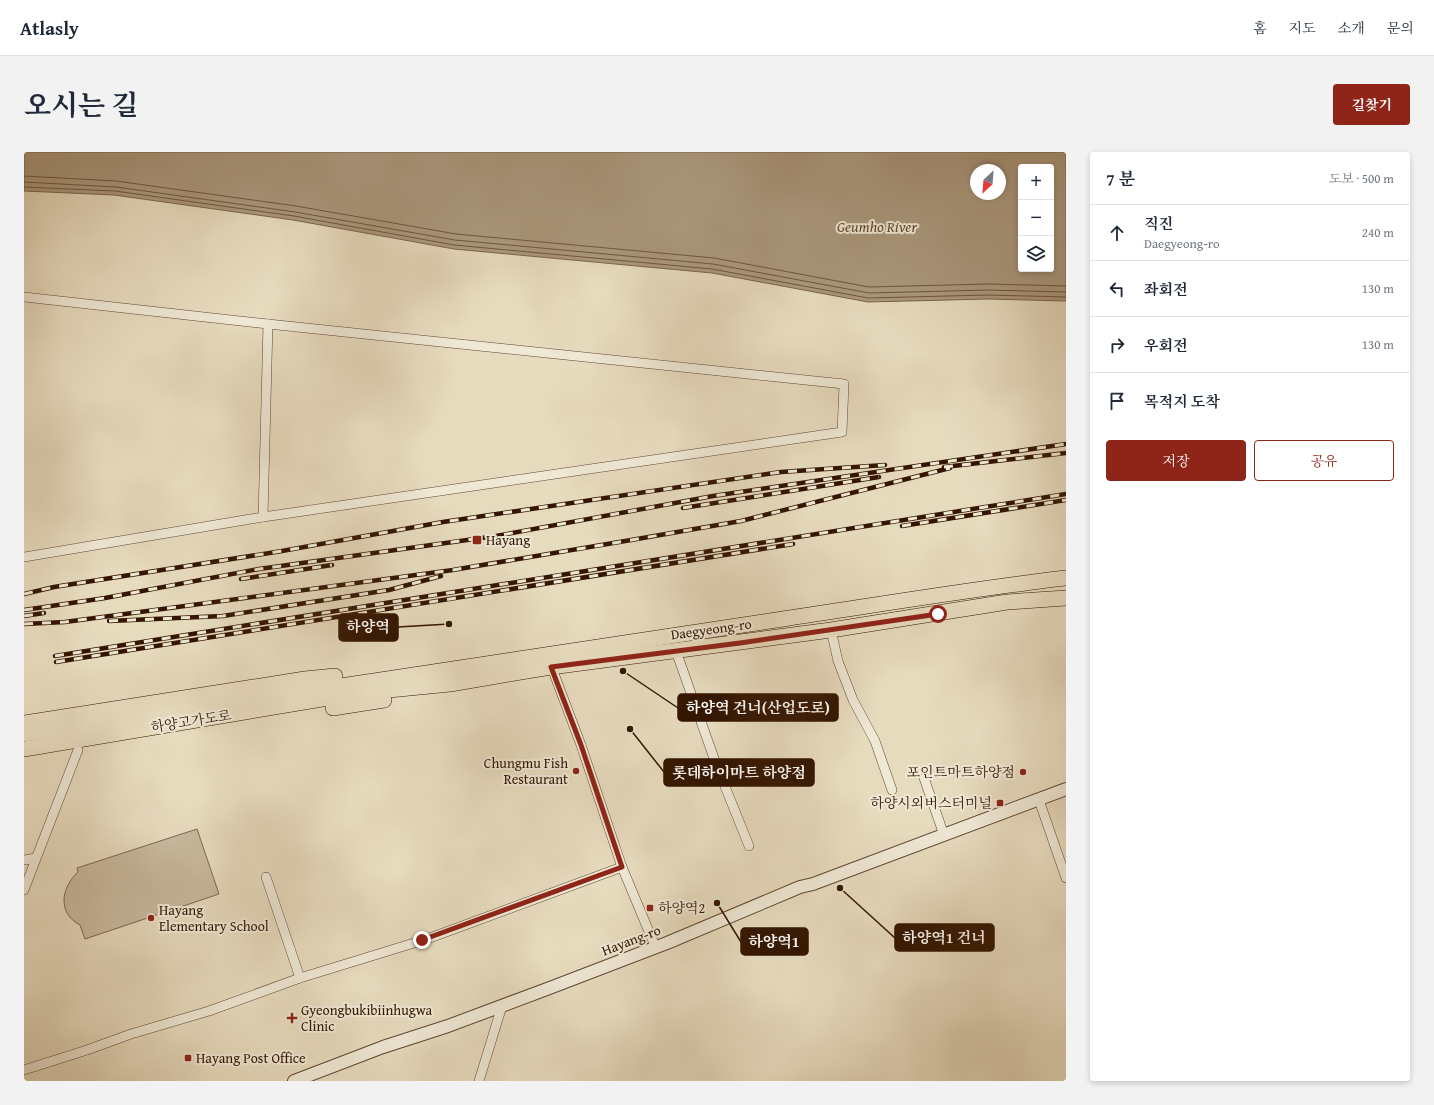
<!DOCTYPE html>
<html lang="ko">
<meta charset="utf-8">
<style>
:root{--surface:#fff;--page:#f2f2f3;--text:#1f2937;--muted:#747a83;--line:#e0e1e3;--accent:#8f2418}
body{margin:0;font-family:"Gentium Book Plus","Noto Serif KR",serif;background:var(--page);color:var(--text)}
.controls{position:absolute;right:12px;top:12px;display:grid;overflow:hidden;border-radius:4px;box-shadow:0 2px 6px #0003}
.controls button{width:36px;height:36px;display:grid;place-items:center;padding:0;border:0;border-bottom:1px solid var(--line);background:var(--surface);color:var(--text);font:20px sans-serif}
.compass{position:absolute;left:946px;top:12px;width:36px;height:36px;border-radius:50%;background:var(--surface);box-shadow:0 2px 6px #0003;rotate:206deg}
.stop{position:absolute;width:12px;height:12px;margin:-9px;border:3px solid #8f2418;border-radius:50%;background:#fff}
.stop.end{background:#8f2418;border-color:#fff;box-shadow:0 1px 4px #0008}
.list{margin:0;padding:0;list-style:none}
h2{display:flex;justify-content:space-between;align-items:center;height:52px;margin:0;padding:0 16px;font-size:17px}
h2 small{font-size:13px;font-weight:400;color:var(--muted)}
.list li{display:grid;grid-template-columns:26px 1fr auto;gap:12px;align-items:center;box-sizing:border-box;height:56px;padding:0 16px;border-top:1px solid var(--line)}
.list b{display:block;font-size:15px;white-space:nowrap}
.list p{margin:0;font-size:13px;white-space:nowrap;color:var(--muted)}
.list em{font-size:13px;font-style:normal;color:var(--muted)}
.actions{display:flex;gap:8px;padding:12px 16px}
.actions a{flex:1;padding:9px 0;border:1px solid var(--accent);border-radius:4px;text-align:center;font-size:14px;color:var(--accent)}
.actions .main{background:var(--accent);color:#fff}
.icon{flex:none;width:22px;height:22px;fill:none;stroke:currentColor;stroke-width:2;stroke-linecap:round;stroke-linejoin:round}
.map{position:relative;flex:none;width:1042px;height:929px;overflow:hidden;border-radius:4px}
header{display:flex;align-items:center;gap:24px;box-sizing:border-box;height:56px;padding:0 20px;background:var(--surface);border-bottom:1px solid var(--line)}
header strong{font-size:19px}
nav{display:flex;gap:22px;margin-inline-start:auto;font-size:14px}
.intro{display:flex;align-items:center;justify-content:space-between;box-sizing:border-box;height:96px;padding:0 24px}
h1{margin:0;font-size:28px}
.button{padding:10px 18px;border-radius:4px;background:var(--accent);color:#fff;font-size:14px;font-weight:700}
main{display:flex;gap:24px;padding:0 24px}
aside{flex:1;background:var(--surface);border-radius:4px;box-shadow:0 2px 6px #0003}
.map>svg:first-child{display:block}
.green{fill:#c8b99e;stroke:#7e674f}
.water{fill:#aa987d;stroke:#7a644b;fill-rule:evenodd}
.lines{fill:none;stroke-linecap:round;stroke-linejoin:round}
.shore{stroke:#6e563e;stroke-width:1}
.minor-casing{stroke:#604630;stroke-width:10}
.tertiary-casing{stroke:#604630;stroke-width:14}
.primary-casing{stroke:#331500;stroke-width:16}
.minor{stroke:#efe8d5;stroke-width:9}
.tertiary{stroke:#efe8d5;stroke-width:12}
.primary{stroke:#e7dbbe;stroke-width:15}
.rail-casing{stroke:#331500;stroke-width:4.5}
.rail{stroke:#efe8d5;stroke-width:3;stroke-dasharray:9;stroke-linecap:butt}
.route{stroke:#8f2418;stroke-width:5}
.poi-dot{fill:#8f2418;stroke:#efe8d5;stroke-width:1.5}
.labels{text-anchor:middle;stroke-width:4;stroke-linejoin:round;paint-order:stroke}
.poi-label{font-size:14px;fill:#331500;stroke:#efe8d5;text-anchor:start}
.street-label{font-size:14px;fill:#331500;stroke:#efe8d5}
.water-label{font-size:15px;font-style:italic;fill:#634932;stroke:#efe8d5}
.leader{fill:none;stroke:#331500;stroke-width:1.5}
.callout-dot{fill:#331500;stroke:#efe8d5;stroke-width:1.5}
.callout{fill:#331500;stroke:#331500;stroke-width:1.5}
.callout-label{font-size:15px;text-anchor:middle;font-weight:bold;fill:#fff}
</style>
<header>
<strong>Atlasly</strong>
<nav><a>홈</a><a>지도</a><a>소개</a><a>문의</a></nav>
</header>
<div class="intro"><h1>오시는 길</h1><a class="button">길찾기</a></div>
<main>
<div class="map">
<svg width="1042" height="929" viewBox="0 0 1042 929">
<rect width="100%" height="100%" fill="#e7dbbe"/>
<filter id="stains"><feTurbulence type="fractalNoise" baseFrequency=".005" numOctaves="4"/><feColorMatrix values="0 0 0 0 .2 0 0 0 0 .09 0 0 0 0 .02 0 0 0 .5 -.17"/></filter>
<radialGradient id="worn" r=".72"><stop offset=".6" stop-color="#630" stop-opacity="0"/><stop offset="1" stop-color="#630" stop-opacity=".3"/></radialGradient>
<path class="green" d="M173,677L195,742L61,787L56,773C33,761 37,736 54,720L53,716Z"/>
<path class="water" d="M0,0H1042V149L964,147L844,150L688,121L430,97L269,68L90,43L0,39ZM997,15H1027V117H997ZM952,18H976V42H952Z"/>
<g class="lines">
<g class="shore">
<path d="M0,24L92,29L272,54L432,82L690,106L845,135L964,132L1042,134"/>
<path d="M0,30L92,35L271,60L431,88L689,112L845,141L964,138L1042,140"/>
<path d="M0,35L91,39L270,64L430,93L688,117L844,146L964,143L1042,145"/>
</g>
<g class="minor-casing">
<g id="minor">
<path d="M0,145L244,172L820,232L818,280L239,365L0,405"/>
<path d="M239,365L244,172"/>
<path d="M807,478L814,509L829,548L851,589L868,638"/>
<path d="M652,499L692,612L725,694"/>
<path d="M526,511L557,593L598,715L631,794"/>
<path d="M900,626L920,683"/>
<path d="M1015,648L1042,726"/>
<path d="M0,708L12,706"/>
<path d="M242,725L276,826"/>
<path d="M0,738L54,598"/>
<path d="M0,918L63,898L107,882L185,859L276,826L403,787L598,715"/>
<path d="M455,929L478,854"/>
</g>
</g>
<g class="tertiary-casing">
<path id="tertiary" d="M270,929L359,895L424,874L523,837L643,791L776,735L789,732L1042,637"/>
</g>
<g class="primary-casing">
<g id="primary">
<path d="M309,556L360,548"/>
<path d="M0,571L281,527L311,524"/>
<path d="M0,582C253,542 506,503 759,467C853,453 947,437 1042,426"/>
<path d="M0,597L334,541L426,532L527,515L807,478L983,450L1042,446"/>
</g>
</g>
<use href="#minor" class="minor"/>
<use href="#tertiary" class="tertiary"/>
<use href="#primary" class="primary"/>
<g class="rail-casing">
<g id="rail">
<path d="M920,315L1042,301"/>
<path d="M659,356L855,325"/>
<path d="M878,374L1042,348"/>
<path d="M217,427L308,413"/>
<path d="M0,442L30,435L258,399L419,370L757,320L861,313"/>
<path d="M0,458L81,446L235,417L472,384L689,344L1042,292"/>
<path d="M0,464L20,461"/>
<path d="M85,469L199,464L365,438L417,424"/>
<path d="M0,472L41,470L429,418L613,387L717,369L926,316"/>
<path d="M31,504L1042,342"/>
<path d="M32,510L769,392"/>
</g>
</g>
<use href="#rail" class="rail"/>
</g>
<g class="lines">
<path class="route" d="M398,788L598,715L557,593L527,515L716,491L914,462"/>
</g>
<g class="poi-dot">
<rect x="448" y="383" width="10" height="10" rx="2"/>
<circle cx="552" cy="619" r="4"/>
<circle cx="999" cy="620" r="4"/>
<rect x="972" y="647" width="8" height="8" rx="2"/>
<rect x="622" y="752" width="8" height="8" rx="2"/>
<circle cx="127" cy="766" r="4"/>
<path d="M266 860h4v4h4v4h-4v4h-4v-4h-4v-4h4z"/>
<rect x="160" y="902" width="8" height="8" rx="2"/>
</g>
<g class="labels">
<g class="poi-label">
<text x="462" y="393">Hayang</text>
<text x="544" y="616" text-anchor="end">Chungmu Fish<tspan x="544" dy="16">Restaurant</tspan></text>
<text x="991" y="625" text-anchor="end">포인트마트하양점</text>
<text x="968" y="656" text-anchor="end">하양시외버스터미널</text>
<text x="634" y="761">하양역2</text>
<text x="135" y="763">Hayang<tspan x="135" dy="16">Elementary School</tspan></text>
<text x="277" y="863">Gyeongbukibiinhugwa<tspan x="277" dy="16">Clinic</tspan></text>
<text x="172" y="911">Hayang Post Office</text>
</g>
<g class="street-label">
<text transform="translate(687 477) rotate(-8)" y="5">Daegyeong-ro</text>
<text transform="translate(167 569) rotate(-9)" y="5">하양고가도로</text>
<text transform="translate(607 788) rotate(-21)" y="5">Hayang-ro</text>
</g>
<g class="water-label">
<text x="853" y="80">Geumho River</text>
</g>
</g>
<path class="leader" d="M425 472L374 475M599 519L654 556M606 577L640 620M816 736L871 786M693 751L717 790"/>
<g class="callout-dot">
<circle cx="425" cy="472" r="4"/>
<circle cx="599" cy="519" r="4"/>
<circle cx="606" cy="577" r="4"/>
<circle cx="816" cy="736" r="4"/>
<circle cx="693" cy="751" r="4"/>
</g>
<g class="callout">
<rect x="315" y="462" width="59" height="27" rx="4"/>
<rect x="654" y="542" width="160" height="27" rx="4"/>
<rect x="640" y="607" width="150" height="27" rx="4"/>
<rect x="871" y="772" width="99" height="27" rx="4"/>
<rect x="717" y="776" width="67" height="27" rx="4"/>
</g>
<g class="callout-label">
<text x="344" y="480">하양역</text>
<text x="734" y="561">하양역 건너(산업도로)</text>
<text x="715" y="626">롯데하이마트 하양점</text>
<text x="920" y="791">하양역1 건너</text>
<text x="750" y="795">하양역1</text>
</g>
<rect width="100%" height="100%" filter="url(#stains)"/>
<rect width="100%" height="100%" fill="url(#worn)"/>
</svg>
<div class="controls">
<button>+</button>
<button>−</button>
<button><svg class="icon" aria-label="layers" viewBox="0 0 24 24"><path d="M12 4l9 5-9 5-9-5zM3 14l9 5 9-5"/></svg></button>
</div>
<svg class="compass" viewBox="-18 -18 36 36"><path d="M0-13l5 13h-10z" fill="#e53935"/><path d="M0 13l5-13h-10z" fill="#747a83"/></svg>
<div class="stop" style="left:914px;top:462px"></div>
<div class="stop end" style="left:398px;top:788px"></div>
</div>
<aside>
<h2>7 분<small>도보 · 500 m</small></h2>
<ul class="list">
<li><svg class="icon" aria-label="ahead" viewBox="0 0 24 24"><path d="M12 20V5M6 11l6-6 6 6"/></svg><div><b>직진</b><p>Daegyeong-ro</p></div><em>240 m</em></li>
<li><svg class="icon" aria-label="left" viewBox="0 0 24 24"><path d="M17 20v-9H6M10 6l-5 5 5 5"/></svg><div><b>좌회전</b></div><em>130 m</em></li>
<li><svg class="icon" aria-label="right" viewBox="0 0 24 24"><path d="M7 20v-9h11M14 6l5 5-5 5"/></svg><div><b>우회전</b></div><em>130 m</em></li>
<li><svg class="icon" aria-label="arrive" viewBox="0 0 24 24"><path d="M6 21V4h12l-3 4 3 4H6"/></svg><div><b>목적지 도착</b></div></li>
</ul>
<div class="actions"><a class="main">저장</a><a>공유</a></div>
</aside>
</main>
